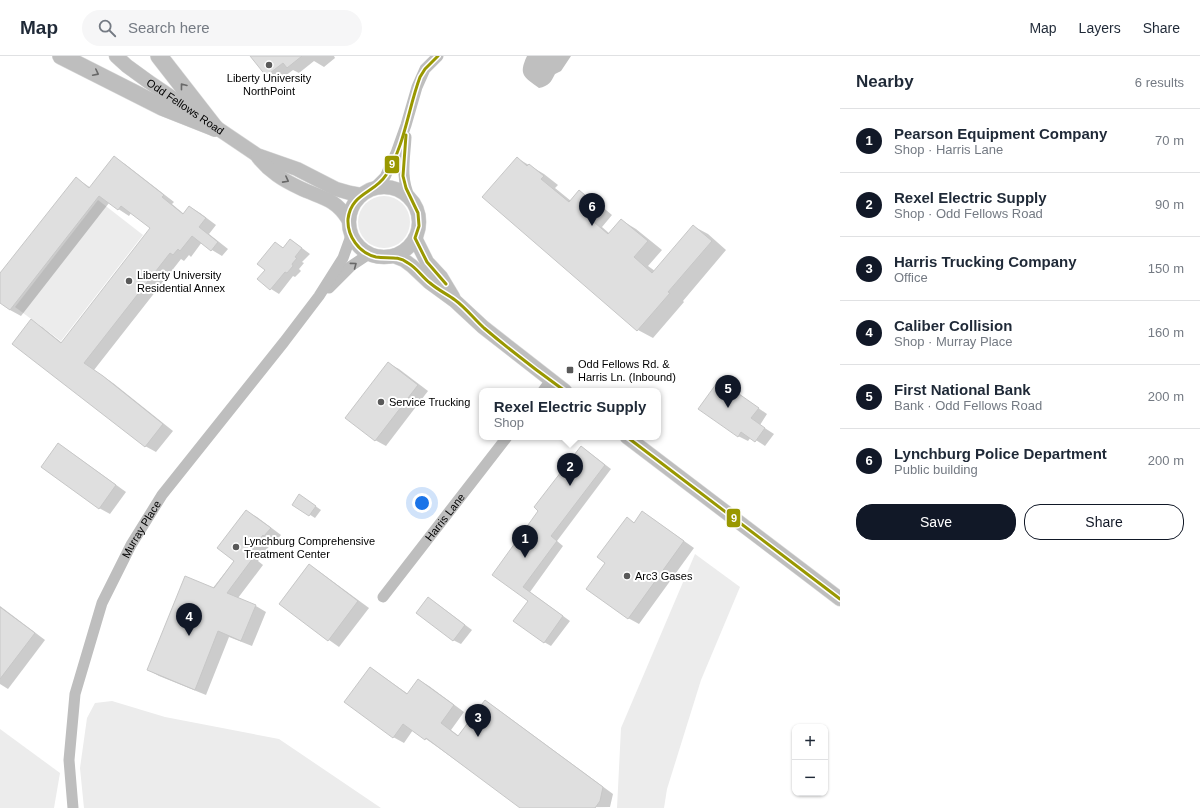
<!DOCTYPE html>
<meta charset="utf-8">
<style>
body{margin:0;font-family:Helvetica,sans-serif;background:#f6f6f7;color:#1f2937}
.controls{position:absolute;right:12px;bottom:12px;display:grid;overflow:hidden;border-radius:8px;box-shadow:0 1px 3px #0004}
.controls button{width:36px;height:36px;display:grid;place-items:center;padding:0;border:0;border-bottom:1px solid #e0e1e3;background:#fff;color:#1f2937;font:20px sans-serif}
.you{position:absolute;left:422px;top:447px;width:14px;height:14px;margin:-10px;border:3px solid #fff;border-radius:50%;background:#1a73e8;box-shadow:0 0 0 6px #1a73e833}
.badge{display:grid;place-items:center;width:26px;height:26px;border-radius:50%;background:#111827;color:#fff;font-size:13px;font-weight:700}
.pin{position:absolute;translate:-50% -33px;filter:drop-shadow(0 1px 2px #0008)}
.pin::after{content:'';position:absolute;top:21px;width:14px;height:12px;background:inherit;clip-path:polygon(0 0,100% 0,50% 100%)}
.popup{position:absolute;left:479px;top:332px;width:182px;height:52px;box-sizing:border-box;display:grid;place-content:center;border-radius:8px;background:#fff;filter:drop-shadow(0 1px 3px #0005);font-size:13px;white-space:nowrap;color:#747a83}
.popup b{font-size:15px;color:#1f2937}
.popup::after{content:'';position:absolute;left:50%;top:100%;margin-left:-8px;border:8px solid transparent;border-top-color:#fff}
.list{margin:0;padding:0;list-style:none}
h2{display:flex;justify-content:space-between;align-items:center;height:52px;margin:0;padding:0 16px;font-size:17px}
h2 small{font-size:13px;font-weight:400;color:#747a83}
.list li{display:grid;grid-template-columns:26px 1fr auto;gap:12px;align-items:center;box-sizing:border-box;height:64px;padding:0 16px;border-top:1px solid #e0e1e3}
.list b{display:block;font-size:15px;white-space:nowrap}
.list p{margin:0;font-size:13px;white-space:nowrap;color:#747a83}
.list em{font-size:13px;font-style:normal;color:#747a83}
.actions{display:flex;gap:8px;padding:12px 16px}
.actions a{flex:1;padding:9px 0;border:1px solid #111827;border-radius:16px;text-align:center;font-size:14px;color:#111827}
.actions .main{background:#111827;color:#fff}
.icon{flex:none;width:22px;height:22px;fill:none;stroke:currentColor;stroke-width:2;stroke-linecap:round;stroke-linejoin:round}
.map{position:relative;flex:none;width:840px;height:752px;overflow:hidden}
header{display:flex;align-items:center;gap:24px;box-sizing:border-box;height:56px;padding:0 20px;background:#fff;border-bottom:1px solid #e0e1e3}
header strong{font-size:19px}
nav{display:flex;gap:22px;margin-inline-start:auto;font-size:14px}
.search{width:280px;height:36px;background:#f6f6f7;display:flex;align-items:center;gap:10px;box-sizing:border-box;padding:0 14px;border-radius:22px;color:#747a83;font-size:15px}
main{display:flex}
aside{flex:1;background:#fff}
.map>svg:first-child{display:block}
.green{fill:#ececec}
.water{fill:#bfbfbf}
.shadow{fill:#0003}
.building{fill:#dfdfdf;stroke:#c7c7c7}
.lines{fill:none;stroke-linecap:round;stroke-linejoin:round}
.major-casing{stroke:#dbdbdb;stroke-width:15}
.highway-casing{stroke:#dbdbdb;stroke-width:18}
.minor{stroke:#bebebe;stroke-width:11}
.major{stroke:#bebebe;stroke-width:14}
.highway{stroke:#bebebe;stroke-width:17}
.bus-1-casing{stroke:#fff;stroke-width:6}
.bus-1{stroke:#999800;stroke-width:3}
.oneway{stroke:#686868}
.poi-dot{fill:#595959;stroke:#fff;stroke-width:1.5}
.labels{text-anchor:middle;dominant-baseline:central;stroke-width:4;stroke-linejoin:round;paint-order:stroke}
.poi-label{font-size:11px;fill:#000;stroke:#fff;text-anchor:start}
.street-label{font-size:11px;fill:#000;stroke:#fff}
.line-badge{stroke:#fff;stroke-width:1.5}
.badge-label{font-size:11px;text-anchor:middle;font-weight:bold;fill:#fff}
</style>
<header>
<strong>Map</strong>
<div class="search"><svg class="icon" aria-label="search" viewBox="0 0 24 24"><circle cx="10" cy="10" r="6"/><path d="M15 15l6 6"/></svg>Search here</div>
<nav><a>Map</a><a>Layers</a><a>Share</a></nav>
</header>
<main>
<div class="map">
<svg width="840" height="752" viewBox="0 0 840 752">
<rect width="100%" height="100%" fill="#fff"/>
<!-- green -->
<g class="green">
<circle cx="384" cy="166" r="26"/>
<path d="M98,144L143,179L61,285L15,251Z"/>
<path d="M695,498L740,531L701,624L667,733L664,752H617L621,672Z"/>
<path d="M112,645L165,661L279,683L381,752H84L80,712L87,662L95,647Z"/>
<path d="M0,673L60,717L54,752H0Z"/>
</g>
<!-- water -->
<path class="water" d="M527,0H571L561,15L555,18C551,26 549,30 539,32C524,21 518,19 527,0Z"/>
<!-- shadow -->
<g class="shadow">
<path d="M251,0H334L335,2L324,11L314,5L299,17L293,14L277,26L267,19Z"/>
<path d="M114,102L125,108L174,146L172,148L184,158L190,151L200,157L216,169L209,178L228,193L222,200L212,194L202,186L191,201L189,199L184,205L181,203L94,314L113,327L173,375L156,396L145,390L31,265L42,271L62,287L152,172L131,157L129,160L109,147L21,260L10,254L0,245V219L76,122L91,132Z"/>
<path d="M517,102L544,118L558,129L555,132L571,145L579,135L594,144L612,159L602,171L610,178L621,164L636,173L662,194L648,210L655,215L693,170L708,178L726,194L683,245L684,246L653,282L638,274L483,141Z"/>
<path d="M291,184L298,189L310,198L302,206L304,207L299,213L301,215L295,221L293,220L279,238L271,233L259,223L266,214L275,187L284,192Z"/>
<path d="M388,307L399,313L428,335L386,390L375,384Z"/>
<path d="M719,325L767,358L760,369L774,378L765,390L751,381L748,385L738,380Z"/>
<path d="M58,389L69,395L126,436L110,458L99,452Z"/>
<path d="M582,391L611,413L557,485L563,490L530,536L570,565L551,590L544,586L529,544L493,519L540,455Z"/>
<path d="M304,442L321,454L315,462L293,448Z"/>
<path d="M246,455L257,461L281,479L276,485L274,484L258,505L263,509L238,542L256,550L266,556L252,590L229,581L206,639L159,620L148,614L235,504Z"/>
<path d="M643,457L653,463L694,492L639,568L628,562L607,506L627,462L635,467Z"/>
<path d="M309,509L320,516L369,552L339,591L329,584L280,548Z"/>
<path d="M428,542L436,547L472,574L461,588L453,584Z"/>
<path d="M0,550L45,584L8,633L0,628Z"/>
<path d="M371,612L381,619L408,638L419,624L429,630L464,656L451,674L459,680L486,645L496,652L613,738L610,751L522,752L436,690L413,674L404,687L393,681Z"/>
</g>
<!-- building -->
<g class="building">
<path d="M250,0H302L287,12L283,7L266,20Z"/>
<path d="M114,100L164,139L162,141L183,158L189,150L206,162L199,171L218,186L211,195L192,180L180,195L178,193L173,199L170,197L84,307L103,320L163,368L145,391L12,288L31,263L61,287L150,172L121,150L118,154L99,140L10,254L0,247V217L76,121L89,132Z"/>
<path d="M517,101L527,110L529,108L544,120L541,123L569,146L579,134L598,150L588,161L608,178L621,163L648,185L634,201L652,217L693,169L712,185L668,236L670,237L637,275L482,141Z"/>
<path d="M290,183L302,192L295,201L297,202L292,208L293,210L287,217L285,216L270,234L257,223L265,214L257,208L275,186L283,192Z"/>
<path d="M388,306L418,329L375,385L345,362Z"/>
<path d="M719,324L759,352L751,362L765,372L755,386L741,376L738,381L698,353Z"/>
<path d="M58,387L116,429L99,453L41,411Z"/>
<path d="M581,390L605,409L551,480L557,485L523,531L563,560L544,587L513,565L528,545L492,519L538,455L534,451Z"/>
<path d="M299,438L316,450L309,460L292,449Z"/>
<path d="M246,454L271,472L264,480L263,479L248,498L253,502L227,537L256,549L241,585L218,575L195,634L147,614L185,520L214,532L234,505L217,492Z"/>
<path d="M642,455L684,485L628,563L586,533L605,507L597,501L627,461L634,467Z"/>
<path d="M309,508L358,545L328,585L279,548Z"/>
<path d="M428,541L465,569L453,585L416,557Z"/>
<path d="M0,551L35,577L0,623Z"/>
<path d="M370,611L407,638L418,623L454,649L441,667L458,680L485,644L603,731L600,745L595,752H520L426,682L425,684L403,668L393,682L344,646Z"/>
</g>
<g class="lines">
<!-- major casing -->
<g class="major-casing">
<g id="major">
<path id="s3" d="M116,0L127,10L149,26L257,99L297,113L336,133L350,137L361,139"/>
<path d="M258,101C270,116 283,124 300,132C321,142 335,142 348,163"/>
<circle cx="384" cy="166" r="35"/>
<path d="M415,182L427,206L441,221L453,241"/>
<path d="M394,200L404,204L412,210L429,226L455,245L483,271L565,335"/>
<path d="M627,381L840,543"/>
</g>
</g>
<!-- highway casing -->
<g class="highway-casing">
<g id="highway">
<path d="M61,0L162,51L215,72"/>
<path d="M159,0L215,72"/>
</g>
</g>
<!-- minor -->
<g class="minor">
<path d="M406,81C405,102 400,122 410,142"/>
<path d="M374,132L385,121L396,97L406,69L417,31L425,13L438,0"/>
<path d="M329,232L351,210L369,198"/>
<path d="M543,335L551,324"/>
<path id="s1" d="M383,541L507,381"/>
<path id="s2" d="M73,752L69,704L75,638L102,547L131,489L162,439L284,286L319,240L343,202L351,180"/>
</g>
<!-- major -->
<use href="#major" class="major"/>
<!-- highway -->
<use href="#highway" class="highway"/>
<!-- bus-1 casing -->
<g class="bus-1-casing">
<g id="bus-1">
<path d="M438,0L425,13L420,21C408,53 405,89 386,119C375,137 351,137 348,163C347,180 359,197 376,201C388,203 397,199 408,207C417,212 422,221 430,227C438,234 447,238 455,244C466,252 474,263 484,272C510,294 537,315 565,335"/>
<path d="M406,79L403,120L406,132L418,157L419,170L415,182L427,206L446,228"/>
<path d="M627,381L840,543"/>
</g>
</g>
<!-- bus-1 -->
<use href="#bus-1" class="bus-1"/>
</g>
<!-- one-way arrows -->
<defs><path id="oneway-chevron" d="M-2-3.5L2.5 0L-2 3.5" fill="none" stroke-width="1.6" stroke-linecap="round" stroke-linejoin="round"/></defs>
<g class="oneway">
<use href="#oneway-chevron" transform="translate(96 17) rotate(27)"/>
<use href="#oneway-chevron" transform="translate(183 30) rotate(-128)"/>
<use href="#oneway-chevron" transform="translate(286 124) rotate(28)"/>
<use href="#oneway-chevron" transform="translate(354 209) rotate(-37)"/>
</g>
<!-- markers -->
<g class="poi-dot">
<circle cx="269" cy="9" r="4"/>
<circle cx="129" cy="225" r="4"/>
<rect x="566" y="310" width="8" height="8" rx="2"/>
<circle cx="381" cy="346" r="4"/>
<circle cx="236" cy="491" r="4"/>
<circle cx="627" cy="520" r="4"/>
</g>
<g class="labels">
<!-- poi labels -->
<g class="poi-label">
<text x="269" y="22" text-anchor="middle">Liberty University<tspan x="269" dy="13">NorthPoint</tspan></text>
<text x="137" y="219">Liberty University<tspan x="137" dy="13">Residential Annex</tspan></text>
<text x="578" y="308">Odd Fellows Rd. &amp;<tspan x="578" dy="13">Harris Ln. (Inbound)</tspan></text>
<text x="389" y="346">Service Trucking</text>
<text x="244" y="485">Lynchburg Comprehensive<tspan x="244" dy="13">Treatment Center</tspan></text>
<text x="635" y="520">Arc3 Gases</text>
</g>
<!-- street labels -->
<g class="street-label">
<text stroke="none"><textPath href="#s3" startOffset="86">Odd Fellows Road</textPath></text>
<text stroke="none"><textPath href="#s1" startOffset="101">Harris Lane</textPath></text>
<text stroke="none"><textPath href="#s2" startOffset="293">Murray Place</textPath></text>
</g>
</g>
<g class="line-badge">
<rect x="384" y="99" width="16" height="19" rx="4" fill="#999800"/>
<rect x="726" y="452" width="15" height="20" rx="4" fill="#999800"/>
</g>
<g class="badge-label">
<text x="392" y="112">9</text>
<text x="734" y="466">9</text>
</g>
</svg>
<div class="controls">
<button>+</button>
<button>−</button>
</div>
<div class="you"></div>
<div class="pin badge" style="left:525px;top:502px">1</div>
<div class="pin badge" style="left:570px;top:430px">2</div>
<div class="popup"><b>Rexel Electric Supply</b>Shop</div>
<div class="pin badge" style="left:478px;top:681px">3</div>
<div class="pin badge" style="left:189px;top:580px">4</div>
<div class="pin badge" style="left:728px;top:352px">5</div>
<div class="pin badge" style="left:592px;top:170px">6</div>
</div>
<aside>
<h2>Nearby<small>6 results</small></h2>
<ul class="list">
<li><span class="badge">1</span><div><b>Pearson Equipment Company</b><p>Shop · Harris Lane</p></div><em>70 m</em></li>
<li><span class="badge">2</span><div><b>Rexel Electric Supply</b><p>Shop · Odd Fellows Road</p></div><em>90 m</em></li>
<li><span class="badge">3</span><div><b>Harris Trucking Company</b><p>Office</p></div><em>150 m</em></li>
<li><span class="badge">4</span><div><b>Caliber Collision</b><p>Shop · Murray Place</p></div><em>160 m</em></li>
<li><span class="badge">5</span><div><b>First National Bank</b><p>Bank · Odd Fellows Road</p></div><em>200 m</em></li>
<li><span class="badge">6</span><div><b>Lynchburg Police Department</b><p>Public building</p></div><em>200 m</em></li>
</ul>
<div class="actions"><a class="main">Save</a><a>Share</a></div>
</aside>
</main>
